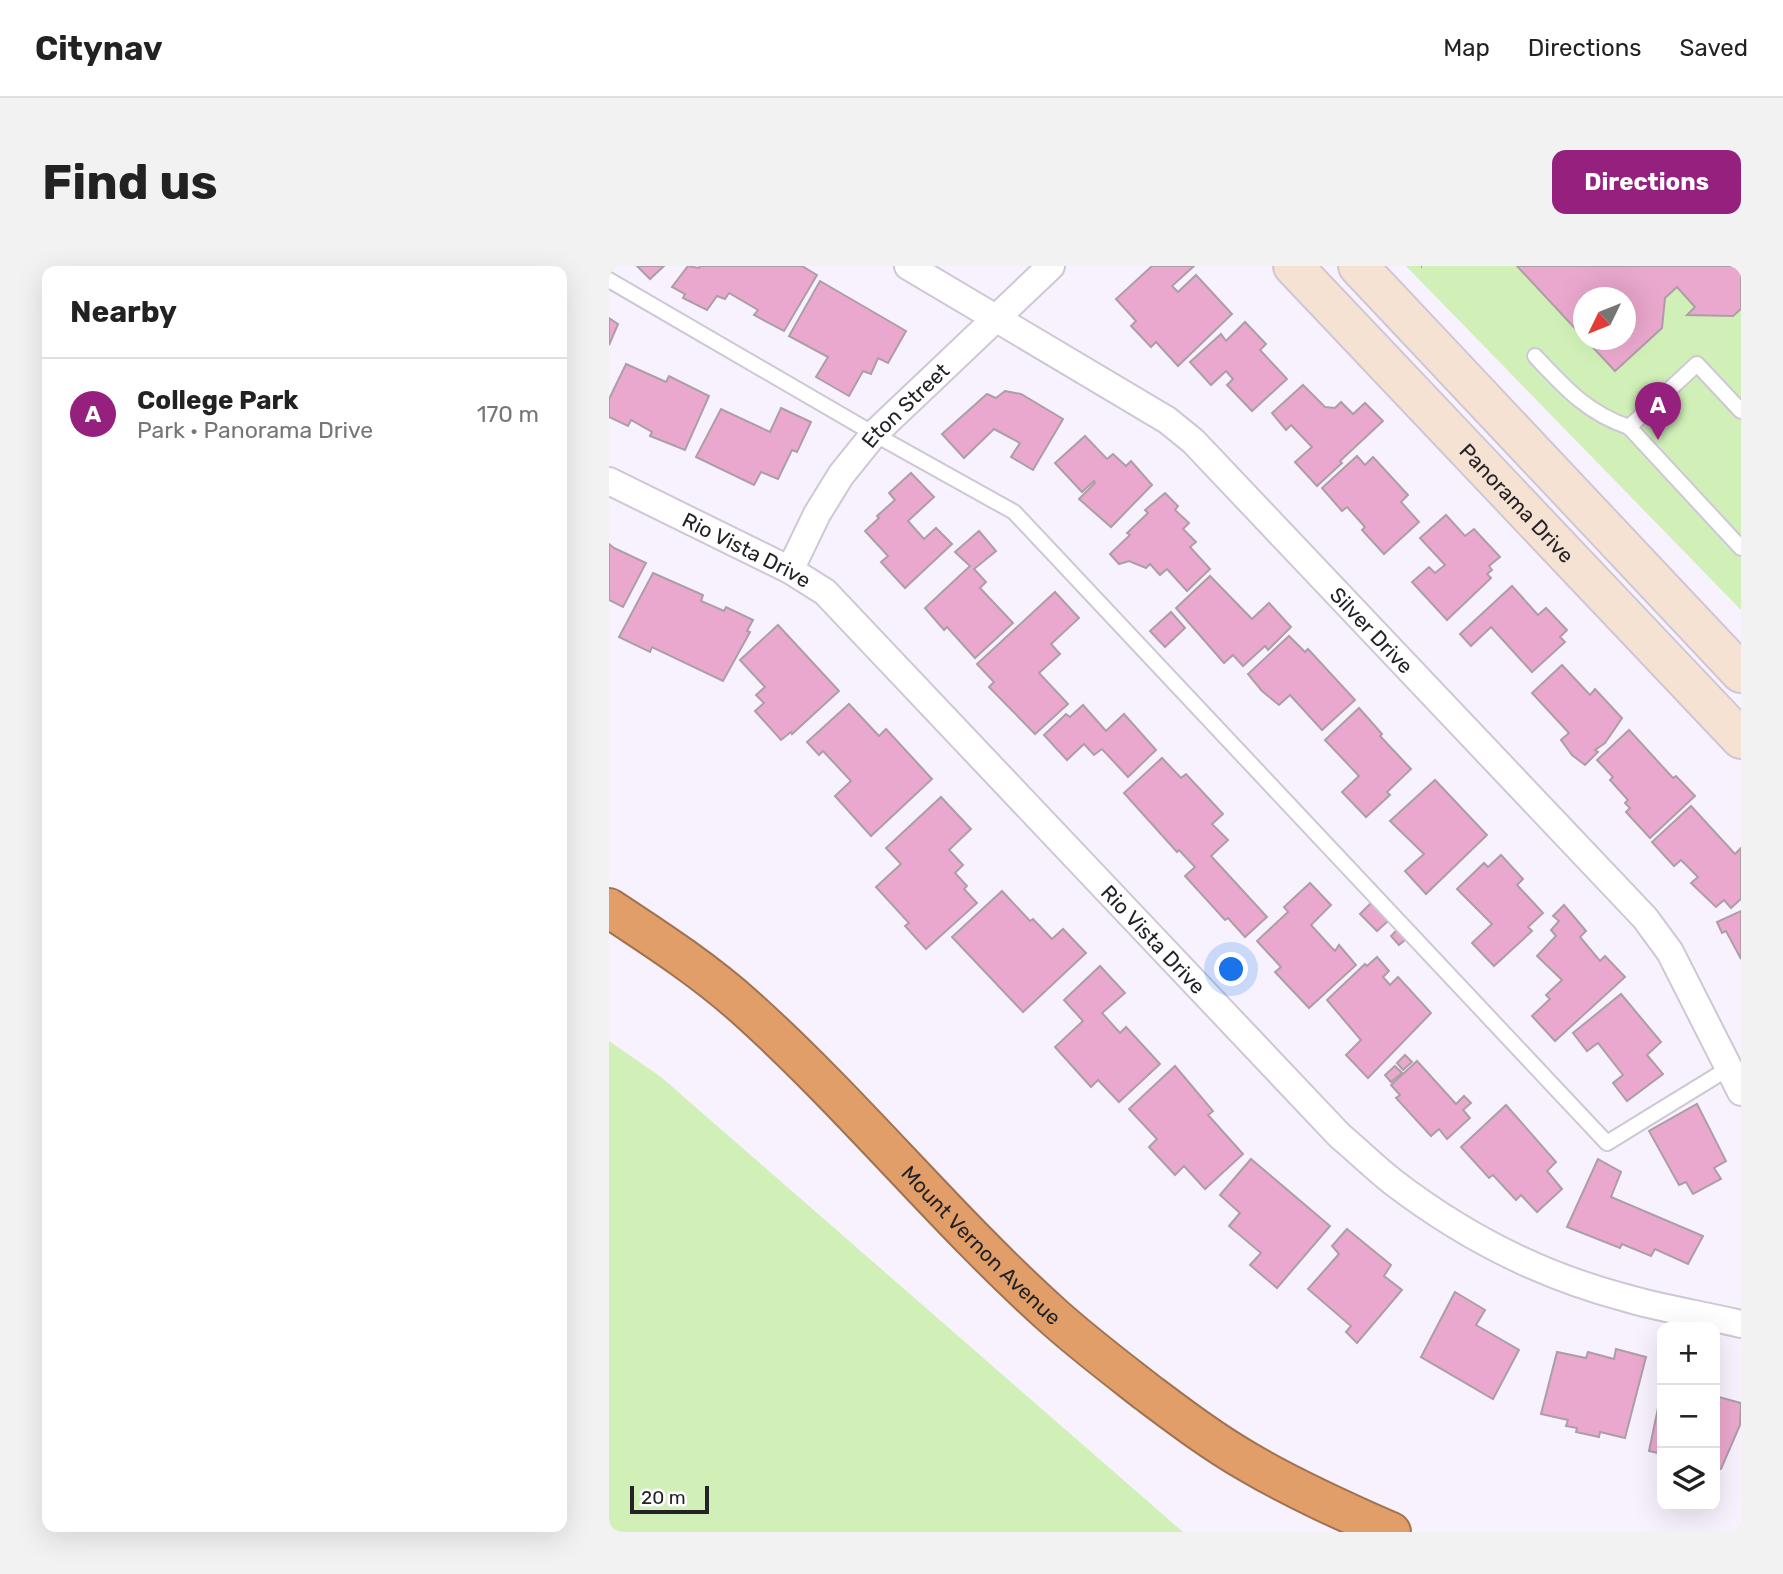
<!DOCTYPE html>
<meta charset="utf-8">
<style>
body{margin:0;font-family:Rubik,sans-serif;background:#f2f2f2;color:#222}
.controls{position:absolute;right:21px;bottom:21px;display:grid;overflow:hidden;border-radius:14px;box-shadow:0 7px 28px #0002}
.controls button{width:63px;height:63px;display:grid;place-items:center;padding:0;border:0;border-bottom:2px solid #e0e0e0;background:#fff;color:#222;font:35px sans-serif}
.compass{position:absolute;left:964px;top:21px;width:63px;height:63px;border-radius:50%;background:#fff;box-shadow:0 7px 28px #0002;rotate:227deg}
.scale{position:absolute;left:21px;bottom:18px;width:79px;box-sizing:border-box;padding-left:7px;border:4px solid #242227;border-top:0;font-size:19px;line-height:24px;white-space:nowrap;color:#242227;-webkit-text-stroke:5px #fff;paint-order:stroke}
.you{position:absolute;left:623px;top:704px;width:24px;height:24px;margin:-18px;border:5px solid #fff;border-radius:50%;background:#1a73e8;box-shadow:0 0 0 10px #1a73e833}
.badge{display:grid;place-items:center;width:46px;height:46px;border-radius:50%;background:#95207e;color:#fff;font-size:23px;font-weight:700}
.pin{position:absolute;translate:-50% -58px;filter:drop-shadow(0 2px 4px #0008)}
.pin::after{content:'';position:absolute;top:37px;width:24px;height:21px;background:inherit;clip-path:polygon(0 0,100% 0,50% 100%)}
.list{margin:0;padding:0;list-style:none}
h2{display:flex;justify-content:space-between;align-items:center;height:91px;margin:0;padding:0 28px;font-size:30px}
h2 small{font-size:23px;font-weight:400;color:#767676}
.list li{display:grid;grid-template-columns:46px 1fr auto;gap:21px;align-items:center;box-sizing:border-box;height:112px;padding:0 28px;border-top:2px solid #e0e0e0}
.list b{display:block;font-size:26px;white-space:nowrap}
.list p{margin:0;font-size:23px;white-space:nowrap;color:#767676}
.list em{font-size:23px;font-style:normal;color:#767676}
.icon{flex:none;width:38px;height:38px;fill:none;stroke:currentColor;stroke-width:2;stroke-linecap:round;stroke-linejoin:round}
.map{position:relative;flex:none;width:1132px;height:1266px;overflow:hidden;border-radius:14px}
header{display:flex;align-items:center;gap:42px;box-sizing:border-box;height:98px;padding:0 35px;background:#fff;border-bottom:2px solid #e0e0e0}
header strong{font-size:33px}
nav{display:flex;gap:38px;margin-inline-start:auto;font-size:24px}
.intro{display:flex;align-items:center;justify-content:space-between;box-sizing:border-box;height:168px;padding:0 42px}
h1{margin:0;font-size:49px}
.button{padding:18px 32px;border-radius:14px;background:#95207e;color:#fff;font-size:24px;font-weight:700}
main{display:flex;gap:42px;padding:0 42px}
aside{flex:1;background:#fff;border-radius:14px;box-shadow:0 7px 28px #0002}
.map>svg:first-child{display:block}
.green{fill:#d0f0b8;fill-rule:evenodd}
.building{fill:#eba8ce;stroke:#ad9ea6;stroke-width:2}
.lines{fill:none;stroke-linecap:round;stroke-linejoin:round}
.service-casing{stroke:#cec7d5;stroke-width:18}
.minor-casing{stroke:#cec7d5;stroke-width:30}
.secondary-casing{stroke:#cec7d5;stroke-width:42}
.motorway-casing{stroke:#9f7351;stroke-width:42}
.path{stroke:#a09ca5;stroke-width:4.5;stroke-dasharray:5 5;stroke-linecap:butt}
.service{stroke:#fff;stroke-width:14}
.minor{stroke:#fff;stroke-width:26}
.secondary{stroke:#f6e2d2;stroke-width:38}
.motorway{stroke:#e19e68;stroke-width:38}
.labels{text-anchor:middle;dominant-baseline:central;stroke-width:5;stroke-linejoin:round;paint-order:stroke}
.street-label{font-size:21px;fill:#242227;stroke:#fff}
</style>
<header>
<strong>Citynav</strong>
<nav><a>Map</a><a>Directions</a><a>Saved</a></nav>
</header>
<div class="intro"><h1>Find us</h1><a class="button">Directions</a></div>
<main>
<aside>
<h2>Nearby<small></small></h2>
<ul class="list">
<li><span class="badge">A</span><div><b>College Park</b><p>Park · Panorama Drive</p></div><em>170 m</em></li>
</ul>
</aside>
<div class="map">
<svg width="1132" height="1266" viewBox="0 0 1132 1266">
<rect width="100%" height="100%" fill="#f7f2fe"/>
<!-- green -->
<g class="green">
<path d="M797,0H1132V344ZM974,32H1016V74H974Z"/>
<path d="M0,775L52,811L574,1266H0Z"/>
</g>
<!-- building -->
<g class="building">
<path d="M28,0H55L41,13Z"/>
<path d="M79,0L90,2L91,0H193L208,9L175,65L145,49L149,44L120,27L116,33L108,30L98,44L74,32L76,28L63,21Z"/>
<path d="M543,0H585L563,20L569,26L587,9L623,48L569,100L547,76L542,81L522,60L527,55L507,33Z"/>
<path d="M908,0H1132V43L1124,50L1078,49L1086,41L1068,21L1056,32L1053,62L1006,105L977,74H1016V32H974V71Z"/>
<path d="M211,15L297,65L279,97L269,92L262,108L254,105L240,130L207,111L219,91L180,70Z"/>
<path d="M0,52L9,58L0,79Z"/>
<path d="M636,56L657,78L651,84L678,113L643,145L618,119L624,113L617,105L602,119L581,96L612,68L617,75Z"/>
<path d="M17,98L57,116L60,110L100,130L76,184L41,170L43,166L22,154L19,160L0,151V133Z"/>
<path d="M694,119L716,141L726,142L732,136L744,148L756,137L774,155L731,195L733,197L708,220L686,196L703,181L682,159L677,164L663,147Z"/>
<path d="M396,125L412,128L454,153L424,204L402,191L411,177L385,163L355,192L333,168L378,128L387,132Z"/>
<path d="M172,142L202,156L188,186L183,184L169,213L152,206L145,219L87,191L112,143L161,166Z"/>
<path d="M476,170L498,193L504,188L517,200L522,195L543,219L502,261L470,233L486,217L485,215L473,226L446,197Z"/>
<path d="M748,190L756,199L764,191L799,229L792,236L810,256L775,288L753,264L756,261L738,241L733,245L713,222Z"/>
<path d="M302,207L325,231L299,255L315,273L327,262L343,278L296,322L272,296L279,290L256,265L270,252L268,250L286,234L280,227Z"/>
<path d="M556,227L569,240L566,244L580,257L574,263L587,276L581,281L601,303L578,325L558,303L551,309L541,298L537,302L520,295L510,298L501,288L521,269L518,267L539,247L536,244Z"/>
<path d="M837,249L856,270L865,263L891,291L880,300L883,304L878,308L882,312L838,354L803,316L820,301L826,307L836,299L811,272Z"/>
<path d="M370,265L387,285L365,303L377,316L371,322L404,357L366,392L338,361L335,364L316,342L361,300L346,286Z"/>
<path d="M0,278L5,282L37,297L14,341L0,334Z"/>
<path d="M44,307L94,329L92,335L115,345L117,341L144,354L138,365L141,366L114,415L43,381L41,386L10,371Z"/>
<path d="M601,310L643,353L660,337L682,361L659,384L656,380L634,400L624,389L615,397L567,342Z"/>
<path d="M903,320L929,349L937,342L958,364L951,371L956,376L923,406L882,361L862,380L851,368Z"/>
<path d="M446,326L470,352L442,378L451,388L430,407L459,438L426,468L380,421L385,416L368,398Z"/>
<path d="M562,346L576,362L556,381L541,365Z"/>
<path d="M169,359L230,425L183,468L182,466L172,474L146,445L155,437L147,429L156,421L131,394Z"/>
<path d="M680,370L696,386L699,383L746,434L713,464L681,429L670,439L653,425L639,408Z"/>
<path d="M953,399L981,429L986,423L1013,452L996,477L986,484L989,486L976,499L963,489L952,474L960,467L923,427Z"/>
<path d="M240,438L270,470L277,463L323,513L262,570L226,530L242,515L214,485L210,489L198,476Z"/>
<path d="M474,439L497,465L515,448L547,484L519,511L493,483L485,489L475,478L458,494L435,469L457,448L461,451Z"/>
<path d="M750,442L773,468L771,470L802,503L778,526L781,529L757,551L733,526L750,510L716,474Z"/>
<path d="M1020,464L1064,512L1067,510L1086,530L1041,572L1017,546L1021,542L1016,537L1019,534L1001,514L1004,511L988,494Z"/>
<path d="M553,492L572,512L577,508L614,548L603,558L619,574L602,590L658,651L636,671L619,652L616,654L576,610L586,601L570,584L568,586L515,527Z"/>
<path d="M826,514L878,569L817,628L796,605L815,588L781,555Z"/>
<path d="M332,531L362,563L340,584L354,599L346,607L358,620L355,623L368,637L317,683L296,660L300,657L267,621L292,598L277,582Z"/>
<path d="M1082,540L1126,588L1132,582V633L1122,642L1115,634L1107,641L1082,617L1089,611L1072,594L1065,600L1043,576Z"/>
<path d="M892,589L914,613L908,619L934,647L919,661L923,665L885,700L863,677L883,658L848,623L875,597L879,601Z"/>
<path d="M701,617L722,639L702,659L722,681L726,685L730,679L747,699L700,742L666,706L672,701L648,675L679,646L675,641Z"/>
<path d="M393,625L421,655L424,653L443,673L454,663L477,687L414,746L343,671Z"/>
<path d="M762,637L780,654L768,665L751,648Z"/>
<path d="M955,639L977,665L971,671L991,695L996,690L1016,711L946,775L923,750L941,733L937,729L953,714L928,690L947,670L942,664L950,655L944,650Z"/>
<path d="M1132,645V693L1117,665L1113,667L1108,656Z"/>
<path d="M788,664L797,673L790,679L782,670Z"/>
<path d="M768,691L780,705L774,711L781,719L789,711L822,747L759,812L737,789L752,774L718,734L756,698L758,700Z"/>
<path d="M491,700L516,727L493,747L511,767L517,761L551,798L510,836L489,814L482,821L446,781L474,755L455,734Z"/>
<path d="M1012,728L1052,776L1038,789L1054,808L1018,835L1004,817L1014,809L989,777L978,785L964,767Z"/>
<path d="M796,789L803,796L794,804L788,797Z"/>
<path d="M808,795L847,838L855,830L862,837L854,844L861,852L838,873L830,863L822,870L787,832L791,829L782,819Z"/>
<path d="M566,800L604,845L599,849L634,888L596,923L575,900L566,909L540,881L548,873L520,843Z"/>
<path d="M786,800L793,807L782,816L776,809Z"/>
<path d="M1088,838L1117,895L1105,902L1112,913L1084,928L1077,916L1070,919L1040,865Z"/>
<path d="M897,839L947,896L938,905L953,923L928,946L912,929L907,934L884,909L880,912L852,881Z"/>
<path d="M642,893L721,960L668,1022L641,999L652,987L620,960L631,947L611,929Z"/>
<path d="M989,893L1012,906L1002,931L1094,970L1079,998L1046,983L1042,990L1013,978L1011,982L958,961Z"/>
<path d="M738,963L782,999L775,1010L793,1024L748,1077L737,1066L742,1060L699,1023L730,988L723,980Z"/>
<path d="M846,1026L876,1044L867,1059L910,1084L884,1133L812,1091Z"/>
<path d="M1007,1083L1037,1091L1016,1172L991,1166L990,1171L967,1166L968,1162L957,1160L959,1154L932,1148L948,1086L977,1092L979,1086L1005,1093Z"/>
<path d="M1053,1123V1188L1040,1185Z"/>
<path d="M1106,1130L1132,1137L1131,1159L1112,1203L1106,1202Z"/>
</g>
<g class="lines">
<!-- service casing -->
<g class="service-casing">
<g id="service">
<path d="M0,14L265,168L405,246L998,877L1120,802"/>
<path d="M926,90C955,121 978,147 1020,161"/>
<path d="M1132,145L1088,98L1020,161L1132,282"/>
</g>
</g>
<!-- minor casing -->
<g class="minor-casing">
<g id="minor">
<path id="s1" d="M299,0L558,154L584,175L1036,652L1061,686L1132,826"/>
<path id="s2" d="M0,215L181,304L216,326L731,870C749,885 766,902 784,916C853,969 933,1010 1017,1032C1055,1043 1094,1049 1132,1058"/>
<path id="s3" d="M181,304L208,248L232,209L265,168L442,0"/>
</g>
</g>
<!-- secondary casing -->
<g class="secondary-casing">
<g id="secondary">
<path id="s4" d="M684,0L1132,473"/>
<path d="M749,0L1132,407"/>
</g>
</g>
<!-- motorway casing -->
<g class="motorway-casing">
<g id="motorway">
<path id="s5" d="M0,642C47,673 95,704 137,742C245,839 336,953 444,1050C474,1077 507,1102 539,1127C571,1151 604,1176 639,1196C685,1223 734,1245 782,1266"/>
</g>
</g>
<!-- path -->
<path class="path" d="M812,0H813"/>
<!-- service -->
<use href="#service" class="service"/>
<!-- minor -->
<use href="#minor" class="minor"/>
<!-- secondary -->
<use href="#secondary" class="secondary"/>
<!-- motorway -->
<use href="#motorway" class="motorway"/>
</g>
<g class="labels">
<!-- street labels -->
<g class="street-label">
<text stroke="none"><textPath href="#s3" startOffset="203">Eton Street</textPath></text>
<text stroke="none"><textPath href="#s4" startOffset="326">Panorama Drive</textPath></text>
<text stroke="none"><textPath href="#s2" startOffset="154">Rio Vista Drive</textPath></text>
<text stroke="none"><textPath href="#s1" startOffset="595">Silver Drive</textPath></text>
<text stroke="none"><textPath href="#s2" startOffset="721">Rio Vista Drive</textPath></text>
<text stroke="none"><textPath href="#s5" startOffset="504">Mount Vernon Avenue</textPath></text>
</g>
</g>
</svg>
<div class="controls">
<button>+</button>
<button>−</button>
<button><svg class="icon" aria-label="layers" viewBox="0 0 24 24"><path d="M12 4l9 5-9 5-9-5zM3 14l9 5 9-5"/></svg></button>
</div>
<svg class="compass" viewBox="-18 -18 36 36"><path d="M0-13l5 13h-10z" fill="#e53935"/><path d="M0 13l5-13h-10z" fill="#767676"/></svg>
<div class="scale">20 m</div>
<div class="you"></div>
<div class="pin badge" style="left:1049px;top:174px">A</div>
</div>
</main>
